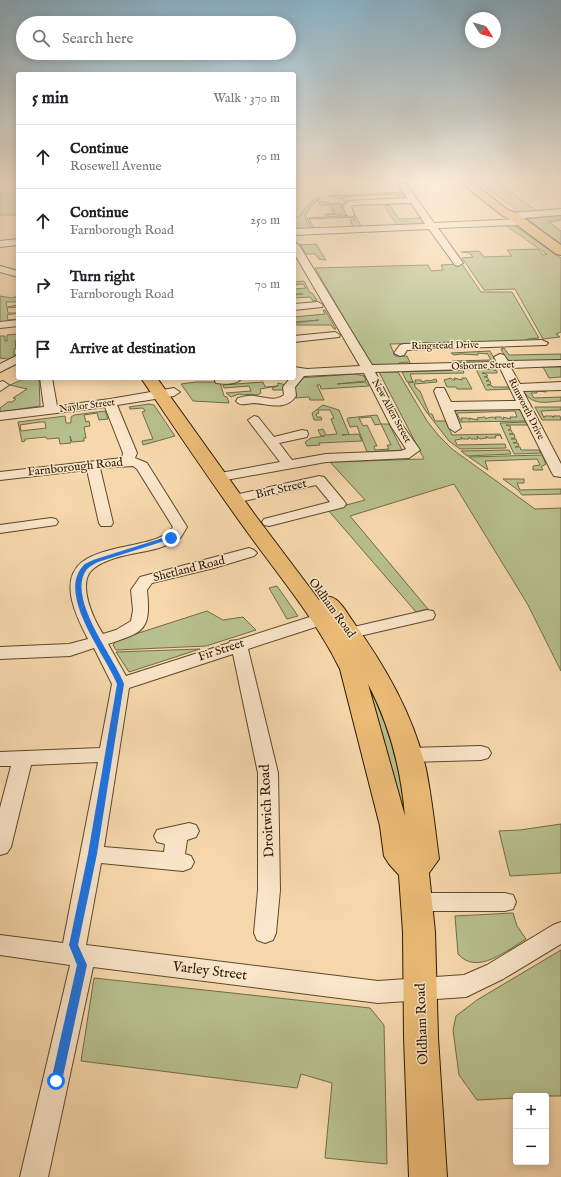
<!DOCTYPE html>
<meta charset="utf-8">
<style>
body{margin:0;font-family:"IM FELL English",serif;background:#f2f2f2;color:#202124}
.controls{position:absolute;right:12px;bottom:12px;display:grid;overflow:hidden;border-radius:4px;box-shadow:0 2px 10px #0003}
.controls button{width:36px;height:36px;display:grid;place-items:center;padding:0;border:0;border-bottom:1px solid #e0e0e0;background:#fff;color:#202124;font:20px sans-serif}
.compass{position:absolute;left:465px;top:12px;width:36px;height:36px;border-radius:50%;background:#fff;box-shadow:0 2px 10px #0003;rotate:126deg}
.stop{position:absolute;width:12px;height:12px;margin:-9px;border:3px solid #1a73e8;border-radius:50%;background:#fff}
.stop.end{background:#1a73e8;border-color:#fff;box-shadow:0 1px 4px #0008}
.list{margin:0;padding:0;list-style:none}
h2{display:flex;justify-content:space-between;align-items:center;height:52px;margin:0;padding:0 16px;font-size:17px}
h2 small{font-size:13px;font-weight:400;color:#757577}
.list li{display:grid;grid-template-columns:26px 1fr auto;gap:12px;align-items:center;box-sizing:border-box;height:64px;padding:0 16px;border-top:1px solid #e0e0e0}
.list b{display:block;font-size:15px;white-space:nowrap}
.list p{margin:0;font-size:13px;white-space:nowrap;color:#757577}
.list em{font-size:13px;font-style:normal;color:#757577}
.icon{flex:none;width:22px;height:22px;fill:none;stroke:currentColor;stroke-width:2;stroke-linecap:round;stroke-linejoin:round}
.map{position:relative;flex:none;width:561px;height:1177px;overflow:hidden}
.search{position:absolute;background:#fff;box-shadow:0 2px 10px #0003;left:16px;top:16px;width:280px;height:44px;display:flex;align-items:center;gap:10px;box-sizing:border-box;padding:0 14px;border-radius:22px;color:#757577;font-size:15px}
.panel{position:absolute;background:#fff;box-shadow:0 2px 10px #0003;left:16px;top:72px;width:280px;height:308px;border-radius:4px}
.map>svg:first-child{display:block}
.green{fill:#b7c08e;stroke:#716c47;fill-rule:evenodd}
.lines{fill:none;stroke-linecap:round;stroke-linejoin:round}
.minor-casing{stroke:#5e482b;stroke-width:2}
.highway-casing{stroke:#2b1800;stroke-width:2}
.minor{fill:#fae6ca;fill-rule:evenodd}
.highway{fill:#ecbc76;fill-rule:evenodd}
.route{fill:#1a73e8}
.labels{text-anchor:middle;dominant-baseline:central;stroke-width:3;stroke-linejoin:round;paint-order:stroke}
.far-street-label{font-size:10px;fill:#2b1800;stroke:#fae6ca}
.street-label{font-size:12px;fill:#2b1800;stroke:#fae6ca}
.near-street-label{font-size:14px;fill:#2b1800;stroke:#fae6ca}
</style>
<div class="map">
<svg width="561" height="1177" viewBox="0 0 561 1177">
<rect width="100%" height="100%" fill="#f7d8ad"/>
<filter id="stains"><feTurbulence type="fractalNoise" baseFrequency=".005" numOctaves="4"/><feColorMatrix values="0 0 0 0 .2 0 0 0 0 .09 0 0 0 0 .02 0 0 0 .5 -.17"/></filter>
<radialGradient id="worn" r=".72"><stop offset=".6" stop-color="#630" stop-opacity="0"/><stop offset="1" stop-color="#630" stop-opacity=".3"/></radialGradient>
<!-- green -->
<g class="green">
<path d="M477,181H496L538,212L524,213L518,211Z"/>
<path d="M9,192H18V215H0V193Z"/>
<path d="M402,192L407,198L399,199L398,194L342,197L346,203L342,199L328,196Z"/>
<path d="M315,198H321L311,206L305,216L309,229H294V217H299L305,208Z"/>
<path d="M320,201L333,204L341,203L343,214L325,215V214H334L330,205H320L319,203Z"/>
<path d="M382,203L389,204L386,205L390,206L399,219L420,218L423,222L420,224L397,225Z"/>
<path d="M561,214V220L549,222L561,231V245L527,219Z"/>
<path d="M355,215L361,226L353,227L350,220H355L353,217L309,219L315,229H312L307,218Z"/>
<path d="M505,225L515,226L561,258V332L556,334L560,337L543,339L515,289L484,290L462,258L473,257L470,253L461,252L479,251L484,257L512,256L507,250L538,249L543,255L547,254Z"/>
<path d="M316,244L326,260L319,259L315,254H306L300,245Z"/>
<path d="M462,264L481,292H512L539,338L528,339L525,341L390,344L395,356H407L411,365L407,362L399,363L400,365L372,366L315,268L428,265L431,271L443,270L441,265Z"/>
<path d="M304,281L310,293H312L317,300L313,301L310,297L294,298V295L303,294H296L294,289L306,288L303,284L294,285V282Z"/>
<path d="M0,296L12,298L18,296V302H6L7,307L18,305V307L7,308L8,313H18L7,315L8,320L18,319V321L0,323Z"/>
<path d="M323,310H325L336,329H334L331,325H294V323L319,320L294,322V317L325,314Z"/>
<path d="M18,334V338L15,341L16,348H18L14,349V355L18,354V356L8,359L0,358V336H5V341H7V335Z"/>
<path d="M504,348L509,355L561,354V360L515,362L506,359L501,349Z"/>
<path d="M490,351L495,360L490,363L454,364L453,361L491,360L487,353L486,354L478,353V355L461,354L454,355L451,353Z"/>
<path d="M543,367H561V377L549,378Z"/>
<path d="M476,369H491L497,371V373H482L486,374L488,376L484,377H487L489,380L486,381H490L491,384L487,385H491L493,387H508L510,389L486,390Z"/>
<path d="M463,370L464,373L410,374L413,382H416L415,380H421L422,382L428,380L429,381L436,379L437,382L414,384L416,388L420,391L429,413H427L408,383L413,382H407L402,372Z"/>
<path d="M379,372H398L427,421L439,436L452,449L535,509L561,508V671L528,605L454,484L350,516L428,609L416,612L328,510L365,500L330,462L424,459Z"/>
<path d="M355,374L364,376L366,381L337,384L366,382L369,386L321,389L320,385H317L324,400H310L309,397L296,398V393H293L299,378Z"/>
<path d="M26,378H39L40,406L0,412V408L8,402H12L16,399L13,398L27,389L10,385Z"/>
<path d="M451,378L453,380H455L454,378L462,380V378H466L472,389H457L456,387H447L444,380Z"/>
<path d="M196,382H220L224,396L227,397L229,403L193,401L181,384Z"/>
<path d="M263,382L265,387L278,386V383L286,385L284,390H273L272,388L277,386L260,389L261,393L257,395C250,393 246,396 239,394L231,397L226,393L251,391L249,386L224,388L223,385Z"/>
<path d="M546,389V392L537,391V393H531L534,398L561,397V401C546,402 533,406 524,392L527,390Z"/>
<path d="M149,404L154,405L175,436L143,445L142,441L153,439L142,412L145,411L143,408L130,409L129,407Z"/>
<path d="M323,405L339,410L349,434L342,435L359,434L362,441L319,443L320,445L307,446L305,442L311,438L325,436H321L318,430L323,429L326,435L337,434L331,419L334,418L330,410H318L319,413L316,414L317,417H321L322,420H314L312,413Z"/>
<path d="M535,407H561V410L541,411L544,418L545,416H552L554,418L553,416H560L561,420H542Z"/>
<path d="M459,409H517L521,411L525,421L459,422L455,412ZM515,411L517,417H510L511,419L503,417L504,419H502L501,417H495L496,419L493,417L487,418L486,419L485,417L477,418L478,420L469,418L470,420L467,418H461L462,420H460L457,413Z"/>
<path d="M105,411L108,419L99,420L97,413L84,415L86,422L89,421L90,426L84,427L86,438H84V441L72,442L70,436L71,443L60,444L59,438L47,439L46,437L25,439V441L22,442L18,422L65,416L66,423H71V417L74,415ZM40,422H45L46,428L21,431L20,425Z"/>
<path d="M428,414H432L435,421H446L452,435L500,434L502,439L500,435L495,436L496,438H488L486,436L487,438L480,439L477,436L478,439H471L469,437V439H463L461,437L462,439L455,440L457,445L505,444L506,448L460,449L449,441Z"/>
<path d="M377,415L381,424H389L402,450L367,452L357,426L350,427L347,419L348,418ZM371,417L375,425L381,424L391,445H387L389,449L375,450L374,446H377L367,425L363,426L359,418Z"/>
<path d="M526,422L527,425H506L510,426L511,429L508,430H511L513,434H509H514L515,438L511,439H516L517,442L513,443H518L519,446L515,447H520L521,450H539L541,453L514,454L500,423Z"/>
<path d="M509,450L511,454L467,456L461,451Z"/>
<path d="M542,455L546,464L541,467L543,470H533V466L540,465L537,459L485,461L488,470L469,457Z"/>
<path d="M503,479H524V483H517L520,490L561,489V494L522,495L518,490Z"/>
<path d="M277,586L298,616L287,619L269,588Z"/>
<path d="M207,611L223,620L243,617L256,630L206,646L116,650L113,645L117,640Z"/>
<path d="M200,649L129,672L116,652Z"/>
<path d="M368,674L400,753L416,855L367,695Z"/>
<path d="M561,824V873L510,876L499,831L520,830Z"/>
<path d="M513,913L517,926L526,939C507,950 477,976 458,954L455,916Z"/>
<path d="M561,950V1096H516V1098L477,1100L459,1075L453,1030L456,1016L477,1000Z"/>
<path d="M94,978L370,1008L384,1025L387,1164L325,1158L332,1083L301,1074L297,1088L81,1061Z"/>
</g>
<g class="lines">
<!-- minor casing -->
<g class="minor-casing">
<g id="minor">
<path d="M400,184H406L434,223L520,219L524,222L520,225L438,228L463,263L458,266L455,265L429,229L294,235V229L425,224L411,203L353,205L351,207L354,214L353,216L350,217L346,214L343,206L348,201L407,198L399,186Z"/>
<path d="M561,209V215L513,219L509,216L513,213Z"/>
<path d="M18,239V245L0,247V241Z"/>
<path d="M294,242L299,245L372,365L497,362L494,357L500,354L504,355L508,361L561,360V366L511,368L520,384L561,382V390L523,391L561,464V477L554,476L552,473L520,409L454,410L461,428L455,432L449,428L434,391L436,388H444L451,402L516,401L500,368L375,372L403,426L420,450L409,458L326,462L220,481L215,480L213,477L215,474L280,462L248,420L254,416L258,417L274,437L302,430L307,431L308,434L307,437L279,443L292,460L326,454L401,451L406,449L391,426L364,373L304,376L295,387L296,396C286,411 269,404 254,403C247,403 240,407 236,401L238,398C243,397 248,395 254,396C264,397 275,402 284,395L283,387L290,378H294V367L307,369L360,366L294,253Z"/>
<path d="M0,266L18,271V277L0,272Z"/>
<path d="M318,302L323,305L322,307L294,310V304Z"/>
<path d="M18,320V326L0,328V322Z"/>
<path d="M335,332L340,335L339,337L294,342V336Z"/>
<path d="M542,340L548,343L546,345L407,350L404,355L400,356L394,353L400,345L404,344Z"/>
<path d="M18,355V363L0,372V364Z"/>
<path d="M40,378H52L57,406L110,399L174,388L180,392L174,396L117,405L137,453L135,458L147,463L187,527C185,530 183,534 181,537C176,543 166,545 159,548C138,554 110,555 93,569C76,583 94,620 103,634L116,630L131,621L133,610L131,590L140,577L249,548L254,550L257,553L254,556L214,568L152,583L147,590C151,630 145,632 108,644L126,676L229,643L230,641L238,640L316,615L322,614L328,615L330,619L328,623L248,649L278,773L280,890L276,933L273,940L265,943L257,940L254,933L258,890V773L233,654L129,688L104,847L164,852L165,844L157,842L154,836L157,830L189,823L196,825L199,831L196,837L187,840L185,854L191,856L194,862L191,868L183,871L101,863L86,945L378,981L464,975L487,965L553,925L561,922V944L503,979L466,997L378,1003L93,967L48,1177H20L70,965L0,955V935L63,943L98,762L31,765L11,847L7,853L0,855V808L11,766H0V752L100,748L112,684L94,648L70,656L0,659V647L69,644L88,639C77,618 58,581 82,562C97,551 120,548 137,544C150,541 165,538 173,527L137,469L133,466L100,468L113,523L111,526H101L99,523L87,470L0,480V472L122,458L123,453L105,407L0,420V412L44,407Z"/>
<path d="M214,378H240L241,379C236,385 223,384 216,383Z"/>
<path d="M3,381L9,385L0,391V382Z"/>
<path d="M319,476L324,477L344,501L346,504L344,507L269,526L264,525L262,522L264,519L330,502L316,485L235,503L230,502L228,499L230,496Z"/>
<path d="M51,518L56,519L58,522L56,525L0,533V525Z"/>
<path d="M427,610L433,611L435,615L433,619L351,638L345,637L343,633L345,629Z"/>
<path d="M481,746L488,748L491,753L488,758L481,760L409,762L402,760L399,755L402,750L409,748Z"/>
<path d="M417,893H505L513,895L516,902L513,909L505,911H417L409,909L406,902L409,895Z"/>
</g>
</g>
<!-- highway casing -->
<g class="highway-casing">
<g id="highway">
<path d="M459,181H471L508,210L517,213L561,245V255L556,254L509,219L500,214Z"/>
<path d="M141,378H157L255,515L319,600C334,588 345,610 352,620C385,666 413,714 426,769C432,799 435,829 439,859L429,873L435,932L438,1037L447,1177H409L404,1037L403,932L399,875L389,864L384,856L380,826L340,669C316,620 280,577 248,533C211,482 176,430 141,378ZM368,684C390,726 401,769 405,816Z"/>
</g>
</g>
<!-- minor -->
<use href="#minor" class="minor"/>
<!-- highway -->
<use href="#highway" class="highway"/>
</g>
<!-- sky -->
<linearGradient id="sky" x2="0" y2="1"><stop stop-color="#8ab6ce"/><stop offset="0.52" stop-color="#fbedda"/><stop offset="1" stop-color="#fbedda" stop-opacity="0"/></linearGradient>
<rect width="561" height="346" fill="url(#sky)"/>
<!-- route -->
<path class="route" d="M169,536L174,538L98,562C94,564 90,566 87,569C65,597 115,658 124,684L97,854L78,945L87,965L62,1081L60,1085L56,1086L53,1085L51,1081L77,965L69,945L88,854L117,684C107,657 56,595 83,566C85,563 90,562 93,560Z"/>
<g class="labels">
<!-- far-street labels -->
<g class="far-street-label">
<text transform="translate(445 346) rotate(-1)">Ringstead Drive</text>
<text transform="translate(483 366) rotate(-2)">Osborne Street</text>
<text transform="translate(87 406) rotate(-7)">Naylor Street</text>
<text transform="translate(526 409) rotate(63)">Rimworth Drive</text>
<text transform="translate(391 411) rotate(61)">New Allen Street</text>
</g>
<!-- street labels -->
<g class="street-label">
<text transform="translate(75 467) rotate(-6)">Farnborough Road</text>
<text transform="translate(281 489) rotate(-13)">Birt Street</text>
<text transform="translate(189 569) rotate(-14)">Shetland Road</text>
<text transform="translate(332 608) rotate(54)">Oldham Road</text>
<text transform="translate(221 650) rotate(-18)">Fir Street</text>
</g>
<!-- near-street labels -->
<g class="near-street-label">
<text transform="translate(267 811) rotate(-93)">Droitwich Road</text>
<text transform="translate(210 971) rotate(7)">Varley Street</text>
<text transform="translate(422 1024) rotate(-92)">Oldham Road</text>
</g>
</g>
<rect width="100%" height="100%" filter="url(#stains)"/>
<rect width="100%" height="100%" fill="url(#worn)"/>
</svg>
<div class="controls">
<button>+</button>
<button>−</button>
</div>
<svg class="compass" viewBox="-18 -18 36 36"><path d="M0-13l5 13h-10z" fill="#e53935"/><path d="M0 13l5-13h-10z" fill="#757577"/></svg>
<div class="stop" style="left:56px;top:1081px"></div>
<div class="stop end" style="left:171px;top:538px"></div>
<div class="search"><svg class="icon" aria-label="search" viewBox="0 0 24 24"><circle cx="10" cy="10" r="6"/><path d="M15 15l6 6"/></svg>Search here</div>
<section class="panel">
<h2>5 min<small>Walk · 370 m</small></h2>
<ul class="list">
<li><svg class="icon" aria-label="ahead" viewBox="0 0 24 24"><path d="M12 20V5M6 11l6-6 6 6"/></svg><div><b>Continue</b><p>Rosewell Avenue</p></div><em>50 m</em></li>
<li><svg class="icon" aria-label="ahead" viewBox="0 0 24 24"><path d="M12 20V5M6 11l6-6 6 6"/></svg><div><b>Continue</b><p>Farnborough Road</p></div><em>250 m</em></li>
<li><svg class="icon" aria-label="right" viewBox="0 0 24 24"><path d="M7 20v-9h11M14 6l5 5-5 5"/></svg><div><b>Turn right</b><p>Farnborough Road</p></div><em>70 m</em></li>
<li><svg class="icon" aria-label="arrive" viewBox="0 0 24 24"><path d="M6 21V4h12l-3 4 3 4H6"/></svg><div><b>Arrive at destination</b></div></li>
</ul>
</section>
</div>
